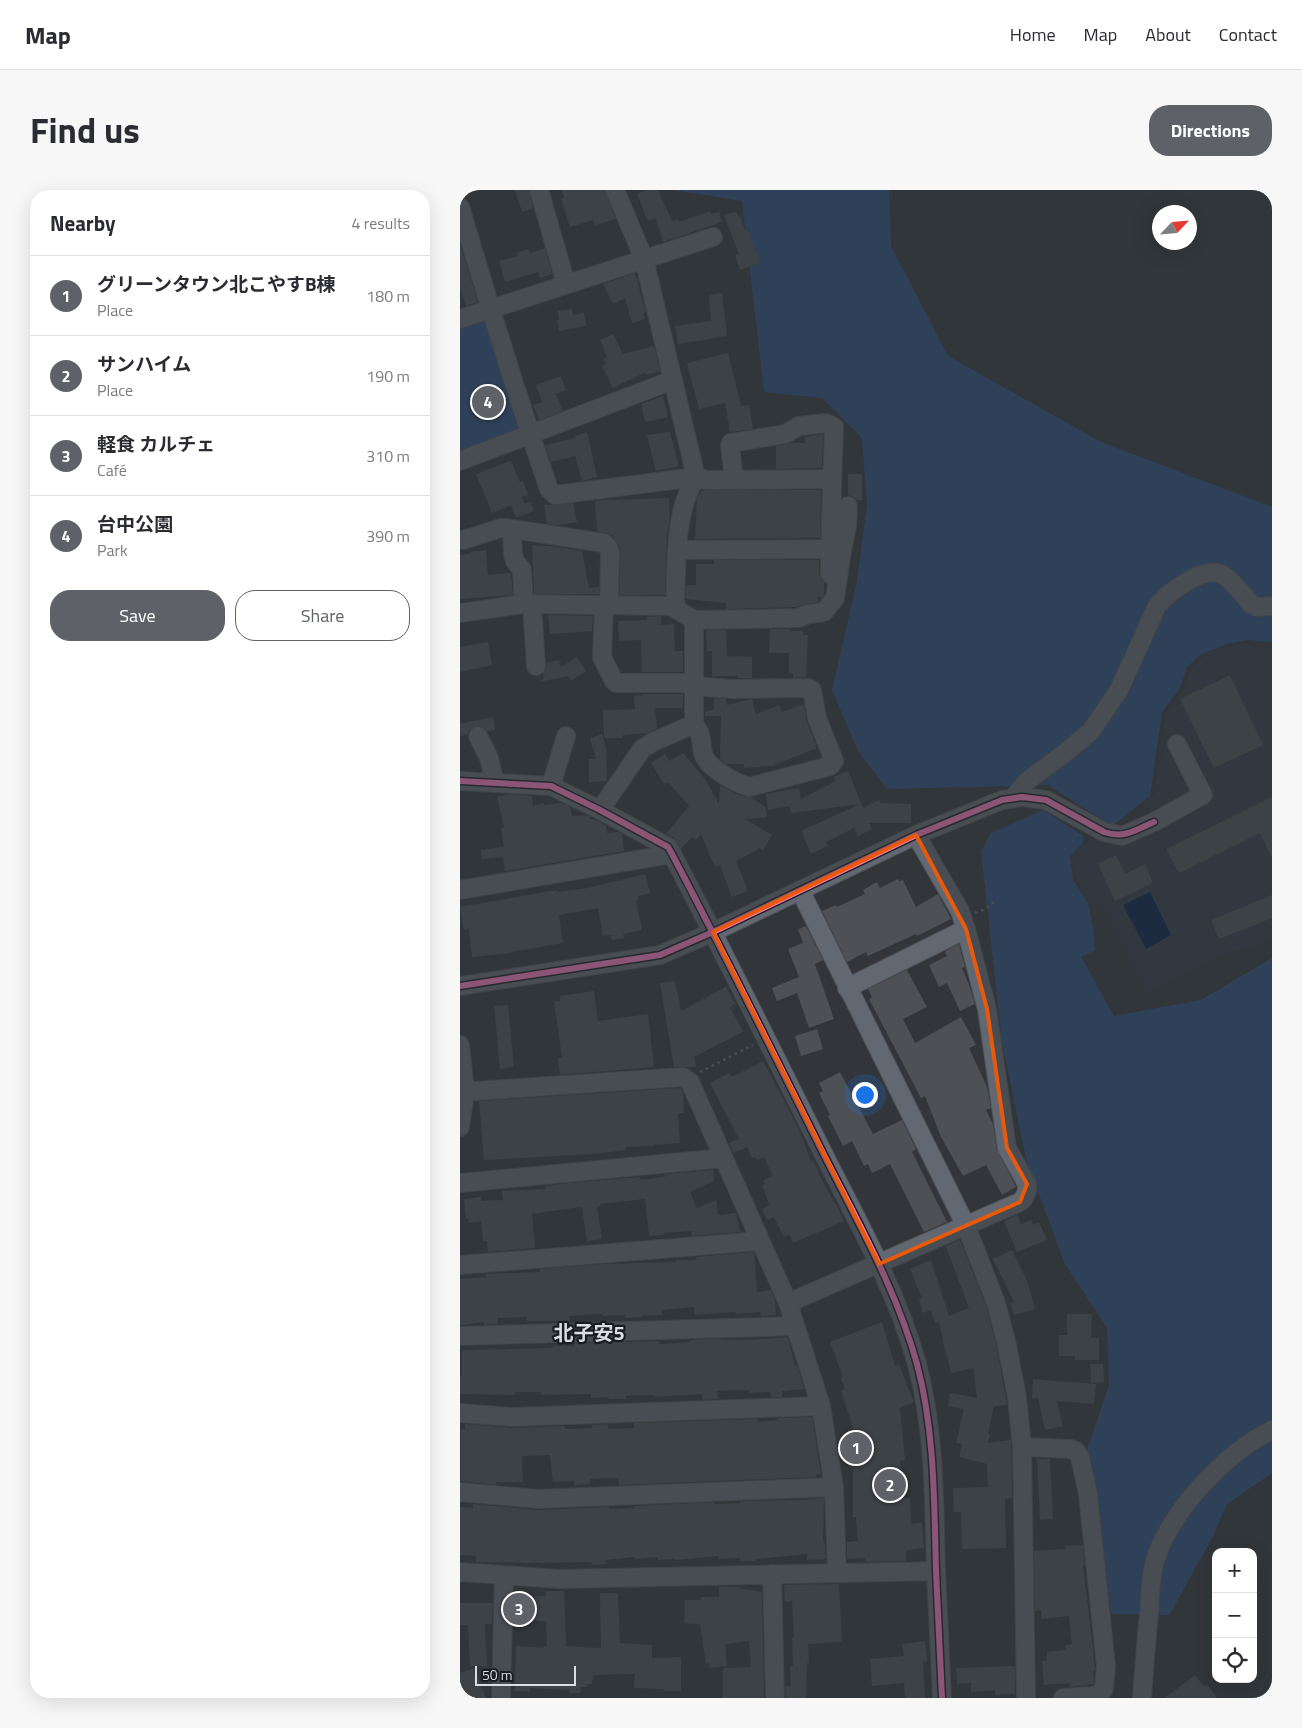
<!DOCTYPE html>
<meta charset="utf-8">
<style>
body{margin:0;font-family:"Titillium Web","Noto Sans JP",sans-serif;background:#f7f7f7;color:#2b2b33}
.controls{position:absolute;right:15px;bottom:15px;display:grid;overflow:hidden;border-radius:10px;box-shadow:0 5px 20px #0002}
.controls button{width:45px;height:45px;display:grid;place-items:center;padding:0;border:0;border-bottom:1px solid #e1e1e2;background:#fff;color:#2b2b33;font:25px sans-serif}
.compass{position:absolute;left:692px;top:15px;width:45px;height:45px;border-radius:50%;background:#fff;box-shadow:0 5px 20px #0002;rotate:64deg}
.scale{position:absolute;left:15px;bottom:12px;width:101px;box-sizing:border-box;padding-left:5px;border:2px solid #dadee4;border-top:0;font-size:14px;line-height:18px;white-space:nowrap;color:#dadee4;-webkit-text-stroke:4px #191c20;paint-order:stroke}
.you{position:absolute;left:404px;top:904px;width:18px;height:18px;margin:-12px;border:4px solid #fff;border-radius:50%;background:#1a73e8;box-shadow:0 0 0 8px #1a73e833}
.badge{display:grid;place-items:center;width:32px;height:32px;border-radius:50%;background:#5f6168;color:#fff;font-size:16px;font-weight:700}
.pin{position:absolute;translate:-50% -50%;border:2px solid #fff;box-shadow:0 1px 5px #0006}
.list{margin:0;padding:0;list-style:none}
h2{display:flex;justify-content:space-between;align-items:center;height:65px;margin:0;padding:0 20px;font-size:21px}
h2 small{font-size:16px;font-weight:400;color:#7c7c81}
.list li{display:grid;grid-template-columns:32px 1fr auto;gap:15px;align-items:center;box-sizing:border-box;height:80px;padding:0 20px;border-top:1px solid #e1e1e2}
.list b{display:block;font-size:19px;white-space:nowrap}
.list p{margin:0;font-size:16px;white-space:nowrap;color:#7c7c81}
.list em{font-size:16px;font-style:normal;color:#7c7c81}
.actions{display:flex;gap:10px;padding:15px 20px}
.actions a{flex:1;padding:11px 0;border:1px solid #5f6168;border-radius:20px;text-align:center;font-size:18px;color:#5f6168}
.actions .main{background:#5f6168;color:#fff}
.icon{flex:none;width:28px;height:28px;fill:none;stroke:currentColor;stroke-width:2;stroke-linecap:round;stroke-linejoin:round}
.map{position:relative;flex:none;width:812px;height:1508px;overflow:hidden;border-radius:20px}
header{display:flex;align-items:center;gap:30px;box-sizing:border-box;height:70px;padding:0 25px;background:#fff;border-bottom:1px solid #e1e1e2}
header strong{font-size:24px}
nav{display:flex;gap:28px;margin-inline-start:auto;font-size:18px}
.intro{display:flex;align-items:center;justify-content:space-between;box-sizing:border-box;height:120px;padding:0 30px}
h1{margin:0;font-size:35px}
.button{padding:12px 22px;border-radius:20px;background:#5f6168;color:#fff;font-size:18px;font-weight:700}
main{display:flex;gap:30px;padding:0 30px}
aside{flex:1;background:#fff;border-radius:20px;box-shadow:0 5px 20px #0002}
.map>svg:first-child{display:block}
.built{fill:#313a48}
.green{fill:#2d4e7f}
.water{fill:#041d46}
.building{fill:#4d5055}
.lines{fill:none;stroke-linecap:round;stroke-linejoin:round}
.minor-casing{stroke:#515458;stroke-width:20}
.path{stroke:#636970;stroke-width:2.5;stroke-dasharray:2.5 4;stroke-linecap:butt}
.minor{stroke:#626871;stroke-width:18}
.cycleway-casing{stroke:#191c20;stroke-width:9}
.cycleway{stroke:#fd7abc;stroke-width:6}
.marked{fill:none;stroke:#e8590c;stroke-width:4;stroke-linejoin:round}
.labels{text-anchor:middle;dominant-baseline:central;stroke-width:4.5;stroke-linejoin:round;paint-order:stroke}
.neighbourhood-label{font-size:20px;font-weight:bold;fill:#dadee4;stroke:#191c20}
</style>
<header>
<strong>Map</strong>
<nav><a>Home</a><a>Map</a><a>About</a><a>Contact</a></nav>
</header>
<div class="intro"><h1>Find us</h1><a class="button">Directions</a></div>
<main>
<aside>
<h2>Nearby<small>4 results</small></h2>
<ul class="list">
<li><span class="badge">1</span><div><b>グリーンタウン北こやすB棟</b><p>Place</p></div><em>180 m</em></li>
<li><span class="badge">2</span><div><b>サンハイム</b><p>Place</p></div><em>190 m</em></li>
<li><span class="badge">3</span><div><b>軽食 カルチェ</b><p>Café</p></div><em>310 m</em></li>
<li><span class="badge">4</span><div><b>台中公園</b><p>Park</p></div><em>390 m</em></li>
</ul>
<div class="actions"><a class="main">Save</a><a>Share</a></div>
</aside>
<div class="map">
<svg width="812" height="1508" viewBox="0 0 812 1508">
<rect width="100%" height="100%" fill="#32363a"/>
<!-- built -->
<path class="built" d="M781,455L812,459V749L752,768L686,801L642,713L633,716L621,698L613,680L612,666L622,656L634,649L659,654L671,651L697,637L686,611L693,606L696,598L697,581L703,566L705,550V525L719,507L725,495L730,479L742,468L752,462L765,457Z"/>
<!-- green -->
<g class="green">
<path d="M213,0H429L431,56L488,166L641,252L812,317V452L789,450L766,454L740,465L727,477L720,498L702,522L690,606L652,636L588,595L427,599L398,561L372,500L397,391L407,315L402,248L362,208L304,202L282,11Z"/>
<path d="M27,128L63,235L61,243L0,264V134Z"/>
<path d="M583,620L623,646V653L610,666L613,690L628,713L633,736L635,760L621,767L654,826L741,810L812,768V1283L767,1314L750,1352L709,1425L651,1424L627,1259L649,1196L647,1138L605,1074L567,973L542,852L521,661L531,643Z"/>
</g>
<!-- water -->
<path class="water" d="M690,702L711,745L686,759L663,715Z"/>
<!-- building -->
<g class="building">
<path d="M55,0H69L73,18L62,22Z"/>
<path d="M102,0H145L156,29L135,35L133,30L110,37L101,9L104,8Z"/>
<path d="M186,0H198L212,31L218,29L219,32L250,21L251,24L259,22L262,32L203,52L196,28L188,31L177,4Z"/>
<path d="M276,22L278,26H280L285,40L287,39L300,73L280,80L275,65L279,64L264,25Z"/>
<path d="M0,54L18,112L6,116L0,99Z"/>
<path d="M85,58L92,84L80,88L78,82L45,92L39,71L58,66L57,63L68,59L70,63Z"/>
<path d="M175,83L186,122L183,123L185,129L172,133L165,108L153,114L143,94Z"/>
<path d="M262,103L267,146L218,154L215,136L251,131L249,105Z"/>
<path d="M112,119L113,125L124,123L126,136L99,141L97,130H99L98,121Z"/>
<path d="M153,144L163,164L194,156L200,181L186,185V182L153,198L142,176L146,174L143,169L147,167L140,150Z"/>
<path d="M268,163L281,216L289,215L293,239L270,242L265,213L239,219L227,173Z"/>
<path d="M101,186L106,200L96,204L103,221L79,230L73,215L82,212L76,195Z"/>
<path d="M203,206L208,227L185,232L181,214Z"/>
<path d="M127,242L137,287L122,291L115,266L91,272L85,255L116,248L115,246Z"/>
<path d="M210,242L219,276L196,281L187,245Z"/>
<path d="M363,244L362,278L316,279V256L331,253H345V247Z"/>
<path d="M51,271L60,292L63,291L68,305L62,307L64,313L71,312L74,321L56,328L51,315L32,323L16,284Z"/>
<path d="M388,284H402V310H397L393,307L388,305Z"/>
<path d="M242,300H361L360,348L235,349L237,309Z"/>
<path d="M209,308L210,328L207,345L205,405H160V358L152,345L137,341L135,311L151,309V310Z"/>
<path d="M113,313L117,332L99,335L87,334L84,315Z"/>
<path d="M72,355L90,356L122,361L129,398L139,397V404H74Z"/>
<path d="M26,360L28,385L51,383L53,405L0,409V365L10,364V362Z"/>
<path d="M254,370H359V384L364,393V404L362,408L358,407V412L336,417L266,419V413L226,409V395H236V374H254Z"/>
<path d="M88,425L133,426L132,441L90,444Z"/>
<path d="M201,426V435L214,434L215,461H223V482H182L181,450L159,451L158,431L187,430V427Z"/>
<path d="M310,439H329V441H343V445H348L346,487L333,488V483H329V463H309Z"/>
<path d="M246,440H266L267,466L292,467V488H277V486H252V461H247Z"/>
<path d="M28,452L32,475L0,482V457Z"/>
<path d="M117,467L126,481L111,491L108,486L79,492L84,488L83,483L86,480V473L99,470L101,477Z"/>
<path d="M770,485L803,555L754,578L720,509Z"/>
<path d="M183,504H223V518H195L197,539L187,543L163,545V548H144L143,520L175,519L174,506L183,505Z"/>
<path d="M254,508L266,509L267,515L292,509L296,524L319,515L322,522L344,514L347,532L357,558L312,576L284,578V574H266L260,569L261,526H245V522L254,519Z"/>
<path d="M33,527L35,540L27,541L23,537L18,535L9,540L7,545L0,546V534Z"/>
<path d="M142,544L146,558L147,591L129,592V569H136L130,548Z"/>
<path d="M223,563L245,589L259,614L260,595L279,605L291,607L305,617L307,627L285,629L312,645L303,660L300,658L276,671L288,701L272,707L260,675L255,677L241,644L236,650L232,647L221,659L214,648L206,644L229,616L208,592L204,594L191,573L205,564L209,571Z"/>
<path d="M388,581L403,618L419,610L420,613L451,614V633H409L412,639L398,646L394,638L366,652L368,656L351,664L341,641L400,614L331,623L330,616L308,620L306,604L339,598L341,609L376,591L374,587Z"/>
<path d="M51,604L72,606L73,616L83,613L84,615L102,613L110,617L112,626L127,625L130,627V629H135L146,636L147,643L158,642L162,644L164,661L45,681L43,667L22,669L21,660L44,657L41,638L44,637L37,607Z"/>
<path d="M812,607V668L800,643L719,683L706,659Z"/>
<path d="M656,665L665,684L685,674L693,693L655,711L638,674Z"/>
<path d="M185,684L190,703L178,706L179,709L176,710L182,740L163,744L164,748L152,750L151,745L143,746L138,718L99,725L103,753L51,762V763L12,767L9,739L4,740L0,717L97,700V702L128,698Z"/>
<path d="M438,689L439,691L443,690L456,717L478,704L491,729L457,746L456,744L408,766L406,762L387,772L362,721L376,715L377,717L405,704L403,700L417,692L420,698Z"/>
<path d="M812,705V728L759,749L751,730Z"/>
<path d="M346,736L363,770L355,774L374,829L349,838L337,803L317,811L312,798L339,787L328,759L343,753L338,739Z"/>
<path d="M499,754L505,777L502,778L510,797L515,814L500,821L487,793L479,797L469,775L487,766L485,761Z"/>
<path d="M447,780L467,817L443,829L455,853L501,827L516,855L509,858L527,897L531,918L526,920L533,934L537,960L556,997L542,1005L526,975L503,986L481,947L465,906L461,908L409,809L412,807L408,799Z"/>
<path d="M215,791L221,821L266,797L275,814L270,817L283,842L234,867L236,877H214L200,793Z"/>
<path d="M134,801L138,831L188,824L194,877L100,885L98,868L102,867L94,812L100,811V806Z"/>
<path d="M48,815L54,877L40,879L34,816Z"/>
<path d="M357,839L363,859L341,866L335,846Z"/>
<path d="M303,871L337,935L351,971L353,970L363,992L375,1014H376L384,1031L333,1053L329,1044L324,1047L314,1027L307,1030L302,1019L310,1015L302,996L305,994L303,990L313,986L304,967L297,970L295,967L292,968L287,957L273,963L269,953L279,949L250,893L269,883L272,887Z"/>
<path d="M380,882L413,944L442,930L456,959L452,962L487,1032L464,1042L430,974L412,983L408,974L404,976L392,951L383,956L368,926L370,925L359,903L363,901L359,893Z"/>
<path d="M220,898L223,902L224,923H218L220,953L194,955V956L166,957V960L135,964L24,970L19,911Z"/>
<path d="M253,980L254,991L230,1002L237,1018L256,1010L258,1025L276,1023L280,1042L232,1046L231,1041L203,1043L204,1045L189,1046L185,1009L140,1014V1016L137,1017L142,1049L127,1051L122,1018L120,1017L72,1024L75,1058L28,1062L27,1051H23L21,1031L9,1033L8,1028L6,1029L4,1009L21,1007V1011L43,1010L42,1001L86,999V996L109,993L180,987L181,990L205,987L204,984Z"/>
<path d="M557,1025L561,1034L571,1030L573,1035L579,1032L587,1050L557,1062L544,1031Z"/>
<path d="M500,1050L526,1116L536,1153L546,1209L547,1215L534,1216L528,1244L530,1245L528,1253L551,1250L552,1308L545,1309L546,1358L502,1359L501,1322H494L493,1298L528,1297L527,1274L499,1267L502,1254L496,1253L504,1219L488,1216L490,1203L517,1208L513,1178L491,1183L487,1166H486L479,1132L475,1133L471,1120L463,1123L459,1110L462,1108L450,1079L471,1070L489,1126L509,1118L486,1056Z"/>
<path d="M552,1060L568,1093L575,1119L554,1125L550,1113L554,1112L533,1069Z"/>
<path d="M294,1062L297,1102L311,1100L315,1110L316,1125L301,1126L300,1122L276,1124L275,1122L235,1125L234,1117L202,1120V1125L181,1126L182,1127L165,1128V1125L142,1126V1124L109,1126L110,1131L97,1132V1131H67V1127L37,1128L38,1134L24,1135V1132L0,1135V1089L26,1087V1084L80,1082V1079L141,1074L216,1072V1070H237L236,1067Z"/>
<path d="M607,1124H632L631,1148H639V1170H615V1166H599V1145H607Z"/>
<path d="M422,1132L435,1176L439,1175L447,1194L445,1195H447L454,1212L440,1218L445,1270L440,1271L442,1308H450L451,1334L462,1333L464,1358L446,1360V1371L405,1372V1368L387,1369V1352L398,1351L396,1327H393V1278H389L385,1242L394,1241L381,1201L385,1199L381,1188L383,1187L370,1152Z"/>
<path d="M328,1147L335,1175H337L344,1199L322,1201V1207H311L310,1202L289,1203V1200L257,1201L258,1209L243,1210L242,1204L195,1207V1205L166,1206V1209H149L148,1207L131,1208V1204L81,1205V1202H55V1205L0,1204V1186H2V1160L92,1158V1156H115V1153L199,1151V1154L231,1152V1150L246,1149L289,1150Z"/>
<path d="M630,1174H643L644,1192L631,1193Z"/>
<path d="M573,1189L636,1194L634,1214L597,1211L603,1236L585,1240L578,1208H572Z"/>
<path d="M352,1227L361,1284H356V1287L159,1295V1289L156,1288L130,1289V1294L114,1295V1291L93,1292L90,1265L62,1266L63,1292H36V1295L1,1291V1239L5,1240V1234L52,1238L104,1236L105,1239L132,1238V1235L148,1234V1239L174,1238V1233L297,1229V1232L318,1230V1228Z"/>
<path d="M577,1269H590L593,1329L580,1330Z"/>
<path d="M364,1308L363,1351L365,1354L366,1369L347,1370V1364L296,1369V1371H280V1368L259,1369V1366L215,1370V1369L198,1370V1367L174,1369V1367L145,1370L146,1374L132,1375L131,1372L80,1373L16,1372V1366L0,1365V1317L13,1318V1314L77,1320L149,1317V1319L175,1318V1316L254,1312V1314L280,1313V1311L348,1310V1309Z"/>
<path d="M623,1355L625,1375H623L635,1476V1481H633L634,1494L610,1497L609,1493L584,1495L582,1471L587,1470V1462L606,1460L605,1455L612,1454L609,1426L581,1429V1420L575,1421L574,1361L606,1359L605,1356Z"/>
<path d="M379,1394L382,1452L348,1454L349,1473H347L346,1508H326L325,1496H331L330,1476H333L332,1447H334L332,1411L325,1412L324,1395Z"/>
<path d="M259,1397H278V1398L302,1402L304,1508H263V1478L291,1477L289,1451L265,1454L267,1476L250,1478L249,1473L246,1474L240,1434L224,1433L225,1410H241V1407H259Z"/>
<path d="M85,1401H104L106,1456L141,1458L140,1403H158L160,1453L192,1455V1468L221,1467V1501H204V1499L174,1498L175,1484L133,1485L132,1494H127V1497H121L120,1503H110V1500L70,1498V1502L55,1501L56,1456L84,1458V1456H87L86,1431H58V1434H53L54,1407L86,1406Z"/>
<path d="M0,1413H33L32,1434H25L27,1476H10L8,1435H0Z"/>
<path d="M465,1451L467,1471L463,1472L465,1508H445L444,1493L412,1496L410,1469L444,1466L442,1454Z"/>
<path d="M555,1476V1504L535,1505V1500L511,1502V1493L497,1494L496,1478Z"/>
<path d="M14,1478L26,1508H6L0,1492V1483Z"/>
<path d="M735,1485L744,1496L747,1494L757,1508H705Z"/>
</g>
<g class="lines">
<!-- minor casing -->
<g class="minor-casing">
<g id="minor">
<path d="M79,0L106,94"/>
<path d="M155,0L184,69L236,287C213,325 217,375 215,419"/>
<path d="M0,17C28,111 57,206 89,299L95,305L236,287L247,290H262L372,289"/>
<path d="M0,129L253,47"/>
<path d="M0,271L213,190"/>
<path d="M274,290L270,256L271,253L325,244L339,236L366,233L374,237L370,359V384"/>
<path d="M52,339L53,364L55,371L62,380L64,414"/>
<path d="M3,350L41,338H46L144,353L148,357L150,362L149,416"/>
<path d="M217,360L370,359"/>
<path d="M72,415L76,476"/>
<path d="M144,416L142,467L154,491L156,493H234"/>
<path d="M0,423L64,414L211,416L234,430L338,428L349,424L364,422L375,408L382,361L387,336L388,316"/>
<path d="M234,496L270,499L348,498L352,500L357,528L374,571L370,576L289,597C274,592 247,578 243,563C240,549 243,545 234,534V430"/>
<path d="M18,546L29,568L35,593"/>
<path d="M0,591L91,596L140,620L208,657L212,664C263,761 312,860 361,959C396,1029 436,1098 457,1174C475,1242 474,1311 476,1381C478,1423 480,1466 482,1508"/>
<path d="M91,596L106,546"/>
<path d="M553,608L567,591L606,562L631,541L659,500L697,416C708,403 742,376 761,384C770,387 784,406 791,414L797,417L812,416"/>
<path d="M140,620L182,559L193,552L234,534"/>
<path d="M0,700L212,664"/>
<path d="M340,700L506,1036L536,1113L546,1151L557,1207L562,1257L566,1508"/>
<path d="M0,796L200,765L253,742L456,645L542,610L562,607L586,610L644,642L662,646L694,632L743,605L717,554"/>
<path d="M387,798L506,739"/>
<path d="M0,855L5,902L0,937"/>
<path d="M0,902L223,887L230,892L328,1113L361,1216L374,1297L377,1383"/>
<path d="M0,993L263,968"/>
<path d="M0,1075L300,1051"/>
<path d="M328,1113L560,1012L564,1008L567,1001V994L547,958L527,819L506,739L500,721L456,645"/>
<path d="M0,1146L335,1136"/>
<path d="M0,1223L52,1227L361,1216"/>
<path d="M562,1257L611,1259L616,1261L620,1267L628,1304L646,1476L644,1498L641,1503L633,1506L603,1508"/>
<path d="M0,1302L78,1309L374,1297"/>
<path d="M0,1382L99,1389L476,1381"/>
<path d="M312,1384L315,1508"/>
<path d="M41,1508L44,1386"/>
<path d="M682,1508C684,1480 686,1452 689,1424C690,1407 690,1388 695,1371C710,1321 766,1262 812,1240"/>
</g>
</g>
<!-- path -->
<g class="path">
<path d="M515,723L525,719L535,711"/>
<path d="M240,882L293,855"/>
</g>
<!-- minor -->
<use href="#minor" class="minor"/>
<!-- cycleway casing -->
<g class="cycleway-casing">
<g id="cycleway">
<path d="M0,591L91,596L140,620L208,657L212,664C263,761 312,860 361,959C396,1029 436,1098 457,1174C475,1242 474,1311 476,1381C478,1423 480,1466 482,1508"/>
<path d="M0,796L200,765L253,742L456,645L542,610L562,607L586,610L644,642C665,649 675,640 694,632"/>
</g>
</g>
<!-- cycleway -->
<use href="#cycleway" class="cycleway"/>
</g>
<!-- marked area -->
<path d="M0 0H812V1508H0ZM456,645L506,739L527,819L547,958L567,994L560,1012L419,1074L253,742Z" fill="#32363a" fill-opacity=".55" fill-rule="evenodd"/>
<path class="marked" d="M456,645L506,739L527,819L547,958L567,994L560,1012L419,1074L253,742Z"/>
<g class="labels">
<!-- neighbourhood labels -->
<g class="neighbourhood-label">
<text x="129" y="1142">北子安5</text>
</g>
</g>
</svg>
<div class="controls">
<button>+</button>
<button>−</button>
<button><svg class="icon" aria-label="locate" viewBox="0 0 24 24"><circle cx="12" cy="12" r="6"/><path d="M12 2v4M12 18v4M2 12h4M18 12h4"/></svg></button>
</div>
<svg class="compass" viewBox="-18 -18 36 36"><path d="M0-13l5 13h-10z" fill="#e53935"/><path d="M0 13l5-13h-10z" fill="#7c7c81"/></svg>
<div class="scale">50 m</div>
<div class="you"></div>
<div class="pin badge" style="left:396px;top:1258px">1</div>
<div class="pin badge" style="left:430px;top:1295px">2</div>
<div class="pin badge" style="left:59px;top:1419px">3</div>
<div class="pin badge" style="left:28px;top:212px">4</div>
</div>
</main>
